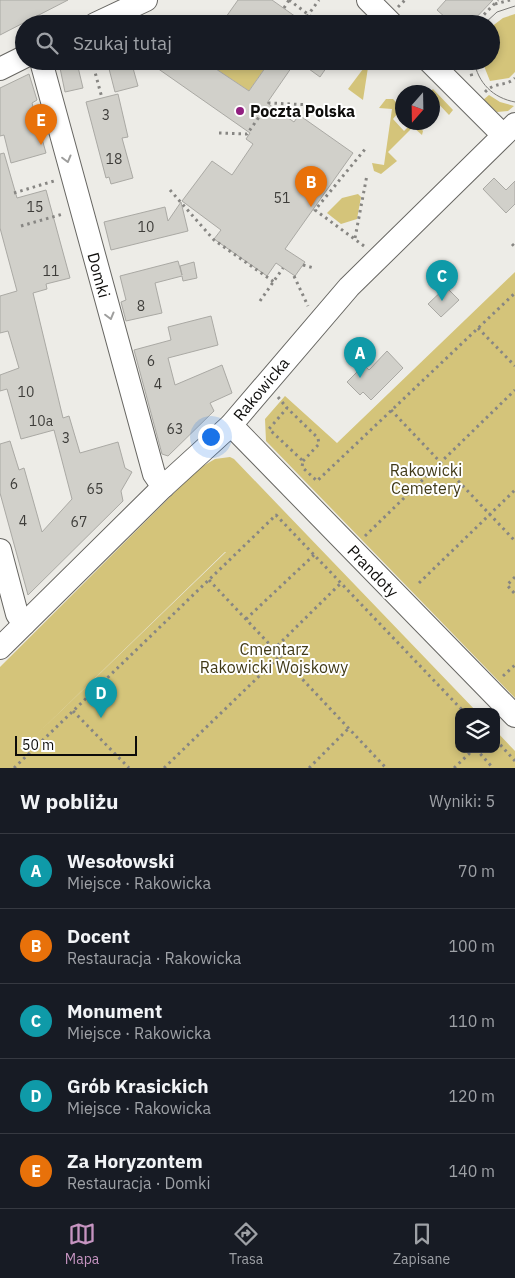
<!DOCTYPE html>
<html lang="pl">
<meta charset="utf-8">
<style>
body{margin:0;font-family:"IBM Plex Sans",sans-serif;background:#242831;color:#f1f3f6}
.controls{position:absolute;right:15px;bottom:15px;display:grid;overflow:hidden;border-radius:10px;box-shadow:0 2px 8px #0003}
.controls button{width:45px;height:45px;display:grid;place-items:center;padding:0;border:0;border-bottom:1px solid #363941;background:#171b24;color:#f1f3f6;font:25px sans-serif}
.compass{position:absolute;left:395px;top:85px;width:45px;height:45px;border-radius:50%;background:#171b24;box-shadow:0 2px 8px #0003;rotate:200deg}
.scale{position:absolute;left:15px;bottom:12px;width:122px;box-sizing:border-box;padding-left:5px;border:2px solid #0d0c0a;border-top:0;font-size:14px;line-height:18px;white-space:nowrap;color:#0d0c0a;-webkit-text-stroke:4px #fff;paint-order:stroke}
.you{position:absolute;left:210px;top:436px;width:18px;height:18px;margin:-12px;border:4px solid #fff;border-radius:50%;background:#1a73e8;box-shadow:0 0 0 8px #1a73e833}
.badge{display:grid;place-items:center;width:32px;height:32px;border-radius:50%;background:#c694c1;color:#fff;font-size:16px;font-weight:700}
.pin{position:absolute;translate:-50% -41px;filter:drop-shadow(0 1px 2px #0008)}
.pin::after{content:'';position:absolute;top:26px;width:18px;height:15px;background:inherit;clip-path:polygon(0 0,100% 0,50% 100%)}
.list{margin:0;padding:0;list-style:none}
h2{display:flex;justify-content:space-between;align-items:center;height:65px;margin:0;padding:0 20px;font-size:21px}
h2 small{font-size:16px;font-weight:400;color:#9ea1a6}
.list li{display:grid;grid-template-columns:32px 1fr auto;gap:15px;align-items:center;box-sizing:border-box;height:75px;padding:0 20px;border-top:1px solid #363941}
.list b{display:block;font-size:19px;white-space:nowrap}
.list p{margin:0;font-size:16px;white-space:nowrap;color:#9ea1a6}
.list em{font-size:16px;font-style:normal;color:#9ea1a6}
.icon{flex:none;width:28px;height:28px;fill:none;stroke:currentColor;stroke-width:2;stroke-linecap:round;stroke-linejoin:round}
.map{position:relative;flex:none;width:515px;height:768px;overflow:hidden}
.search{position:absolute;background:#171b24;box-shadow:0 2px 8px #0003;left:15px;right:15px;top:15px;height:55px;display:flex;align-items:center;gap:12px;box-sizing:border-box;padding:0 18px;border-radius:28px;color:#9ea1a6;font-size:19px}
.sheet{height:440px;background:#171b24}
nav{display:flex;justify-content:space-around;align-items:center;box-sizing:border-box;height:70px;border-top:1px solid #363941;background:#171b24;font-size:14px;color:#9ea1a6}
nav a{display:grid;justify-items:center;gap:2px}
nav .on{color:#c694c1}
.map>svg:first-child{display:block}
.green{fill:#d4c47a;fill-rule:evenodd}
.building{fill:#d1d0ca;stroke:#aaa9a4}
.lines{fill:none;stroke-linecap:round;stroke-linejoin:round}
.minor-casing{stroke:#676662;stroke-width:24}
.path{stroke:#878683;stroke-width:3;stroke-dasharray:2.5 4;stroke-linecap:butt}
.minor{stroke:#fff;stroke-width:22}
.tram{stroke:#7c7b78;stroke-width:1}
.oneway{stroke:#9e9e9d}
.poi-dot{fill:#911f80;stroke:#fff;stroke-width:2}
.labels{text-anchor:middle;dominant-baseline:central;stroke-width:4;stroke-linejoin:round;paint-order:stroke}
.number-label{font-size:14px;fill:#3e3d3a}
.poi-label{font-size:16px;font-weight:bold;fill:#0d0c0a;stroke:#fff;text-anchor:start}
.street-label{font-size:16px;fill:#0d0c0a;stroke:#fff}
.park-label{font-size:16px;fill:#413a18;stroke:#fff}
</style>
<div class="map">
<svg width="515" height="768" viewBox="0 0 515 768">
<rect width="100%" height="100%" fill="#edece7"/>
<!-- green -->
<g class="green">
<path d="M515,14V72L509,78L490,81L482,61H491V27L503,18Z"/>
<path d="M221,61H270L249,91L216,69Z"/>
<path d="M369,61L363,100L348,89Z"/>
<path d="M433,89L453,110L449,115L433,98L432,92H430Z"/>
<path d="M489,95L500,102L514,106L508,111L497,112L483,100Z"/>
<path d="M386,99H393L402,108L393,119L404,131L413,122L416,123L423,131L422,135L413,127L388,152L397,161L381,174L374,171L372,163L384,165L392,109L379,108Z"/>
<path d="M358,194L361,197L357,219L341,224L327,213L342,198Z"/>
<path d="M515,272V698L266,441L265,419L285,396L337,443Z"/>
<path d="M230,457L234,459L477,712H459V749H496V731L515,751V768H0V667L198,469L215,459ZM226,552L33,738L225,552Z"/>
</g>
<!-- building -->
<g class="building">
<path d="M0,0H68L0,35Z"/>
<path d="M238,0H272L306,24H221Z"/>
<path d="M446,0H493L470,24H441L446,18L437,10Z"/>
<path d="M107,61H131L138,86L115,92Z"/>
<path d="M147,61H221L216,69L249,91L270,61H296L267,103L294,122L299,115L353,153L285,249L305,262L295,276L276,263L267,276L214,239L221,230L182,201L212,161L232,175L253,144L246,139L250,133Z"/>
<path d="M298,61H331L320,77Z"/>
<path d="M77,63L83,88L65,92L60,68Z"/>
<path d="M29,74L37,100L32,103L46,153L11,163L4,135L0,136V88Z"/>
<path d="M118,94L128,137L122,138L133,178L111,184L109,177L106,178L86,102Z"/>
<path d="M4,153L17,198L46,190L70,278L46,284L47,289L33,293L63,418L69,416L80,453L118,442L125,468L132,472L121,491L123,501L28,595L0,493V444L10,441L19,470L24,468L42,532L72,499L54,430L21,439L7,389L0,391V375L19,368L8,331L0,333V296L17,291L0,228V154Z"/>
<path d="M494,178L506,190L515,181V204L506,213L483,189Z"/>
<path d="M181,202L188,231L111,250L104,222L165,207L168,221Z"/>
<path d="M178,261L182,275L180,266L194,262L197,278L183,281L182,276L155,283L162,313L126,321L121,302L126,300L120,276Z"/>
<path d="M446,287L459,300L441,317L428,304Z"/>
<path d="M211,316L218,345L168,358L175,385L222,365L232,393L210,403L214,411L168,456L162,454L134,350L171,340L168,327Z"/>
<path d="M387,351L403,368L371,400L363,392L360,395L347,382L364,365L369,370Z"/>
</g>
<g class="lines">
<!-- minor casing -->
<g class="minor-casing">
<g id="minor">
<path d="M368,0L392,24"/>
<path d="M95,24L146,0"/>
<path d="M41,61L154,474L163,487"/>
<path d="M429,61L503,135"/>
<path d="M0,69L24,57"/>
<path d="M231,425L515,716"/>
<path d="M0,550L17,614L24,624"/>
<path d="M0,648L163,487L231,425L349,287L515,124"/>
</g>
</g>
<!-- path -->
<g class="path">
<path d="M289,0L321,24"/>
<path d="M495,4L510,0"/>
<path d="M398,7L405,0"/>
<path d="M284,8L289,0"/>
<path d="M303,22L319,0"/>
<path d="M475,24L498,0"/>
<path d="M92,61L102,98"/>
<path d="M145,61L146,64"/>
<path d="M373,61V62"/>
<path d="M468,61L472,77"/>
<path d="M485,92C496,81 506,87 515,78"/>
<path d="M219,133L247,134L269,103L313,105"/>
<path d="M170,190L214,240L274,282"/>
<path d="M14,193L54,181"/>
<path d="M21,226L63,214"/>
<path d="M355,238L367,175"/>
<path d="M512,244L515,247"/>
<path d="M364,246L315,210L366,148"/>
<path d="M303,265L314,268"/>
<path d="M294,276L308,306"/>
<path d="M260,301L283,268"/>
<path d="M478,328L515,366"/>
<path d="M278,397L287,408"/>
<path d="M391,410L515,541"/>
<path d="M303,461L319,444L318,438L287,408L269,429L303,461L302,467L317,481L515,293"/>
<path d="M365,536L515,390"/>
<path d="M515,577L507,585L515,594"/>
<path d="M209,580L386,768"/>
<path d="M419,583L515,490"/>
<path d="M246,619L314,555"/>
<path d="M273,650L341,583"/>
<path d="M503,676L515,665"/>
<path d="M73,711L129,768"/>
<path d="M496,740L515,761"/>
<path d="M476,749L493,768"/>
<path d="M14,768L276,515L464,712"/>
<path d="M164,768L279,657"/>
<path d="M309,768L348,729"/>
<path d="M454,768L474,749"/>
</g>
<!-- minor -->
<use href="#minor" class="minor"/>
<!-- tram -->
<g class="tram">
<path d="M484,24L497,12L515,6"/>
<path d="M474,61C478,83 493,98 515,102"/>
</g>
</g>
<!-- one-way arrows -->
<defs><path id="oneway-chevron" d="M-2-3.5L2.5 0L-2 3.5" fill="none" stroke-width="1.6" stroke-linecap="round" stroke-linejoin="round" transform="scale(1.25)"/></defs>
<g class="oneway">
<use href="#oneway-chevron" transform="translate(67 159) rotate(75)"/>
<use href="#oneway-chevron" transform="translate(110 316) rotate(75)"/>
</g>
<!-- markers -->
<circle class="poi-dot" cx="240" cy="111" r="5"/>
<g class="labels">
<!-- number labels -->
<g class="number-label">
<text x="106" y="115">3</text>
<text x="114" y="159">18</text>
<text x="282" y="198">51</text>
<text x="35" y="207">15</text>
<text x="146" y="227">10</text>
<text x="51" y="271">11</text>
<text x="141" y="306">8</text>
<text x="151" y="361">6</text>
<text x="158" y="384">4</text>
<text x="26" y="392">10</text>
<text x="41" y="421">10a</text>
<text x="175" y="429">63</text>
<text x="66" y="438">3</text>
<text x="14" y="484">6</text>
<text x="95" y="489">65</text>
<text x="23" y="521">4</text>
<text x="79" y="522">67</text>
</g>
<!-- poi labels -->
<g class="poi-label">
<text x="250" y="111">Poczta Polska</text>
</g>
<!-- street labels -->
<g class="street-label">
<text transform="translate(99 275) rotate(75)">Domki</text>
<text transform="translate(261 389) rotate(-50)">Rakowicka</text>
<text transform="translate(373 571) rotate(46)">Prandoty</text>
</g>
<!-- park labels -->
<g class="park-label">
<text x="426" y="470">Rakowicki<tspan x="426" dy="18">Cemetery</tspan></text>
<text x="274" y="649">Cmentarz<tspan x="274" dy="18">Rakowicki Wojskowy</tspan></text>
</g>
</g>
</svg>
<div class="controls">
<button><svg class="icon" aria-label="layers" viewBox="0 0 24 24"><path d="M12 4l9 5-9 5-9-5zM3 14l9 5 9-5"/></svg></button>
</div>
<svg class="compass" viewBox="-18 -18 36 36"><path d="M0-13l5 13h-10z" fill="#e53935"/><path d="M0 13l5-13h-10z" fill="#9ea1a6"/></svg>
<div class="scale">50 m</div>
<div class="you"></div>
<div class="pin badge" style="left:360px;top:378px;background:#0f9aa8">A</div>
<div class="pin badge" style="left:311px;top:207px;background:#e8710a">B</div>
<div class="pin badge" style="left:442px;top:301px;background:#0f9aa8">C</div>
<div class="pin badge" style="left:101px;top:718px;background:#0f9aa8">D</div>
<div class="pin badge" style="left:41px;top:145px;background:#e8710a">E</div>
<div class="search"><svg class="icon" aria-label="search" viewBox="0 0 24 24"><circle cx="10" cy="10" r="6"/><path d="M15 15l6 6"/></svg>Szukaj tutaj</div>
</div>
<section class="sheet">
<h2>W pobliżu<small>Wyniki: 5</small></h2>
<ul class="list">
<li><span class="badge" style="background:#0f9aa8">A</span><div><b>Wesołowski</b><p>Miejsce · Rakowicka</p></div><em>70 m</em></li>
<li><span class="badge" style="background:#e8710a">B</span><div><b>Docent</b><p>Restauracja · Rakowicka</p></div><em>100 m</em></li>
<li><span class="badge" style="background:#0f9aa8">C</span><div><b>Monument</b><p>Miejsce · Rakowicka</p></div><em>110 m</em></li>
<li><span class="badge" style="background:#0f9aa8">D</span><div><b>Grób Krasickich</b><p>Miejsce · Rakowicka</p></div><em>120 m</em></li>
<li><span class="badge" style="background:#e8710a">E</span><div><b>Za Horyzontem</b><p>Restauracja · Domki</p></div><em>140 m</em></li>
</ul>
</section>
<nav>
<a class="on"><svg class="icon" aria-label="map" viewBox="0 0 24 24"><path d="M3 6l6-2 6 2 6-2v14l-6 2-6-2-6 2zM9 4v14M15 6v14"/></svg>Mapa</a>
<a><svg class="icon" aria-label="directions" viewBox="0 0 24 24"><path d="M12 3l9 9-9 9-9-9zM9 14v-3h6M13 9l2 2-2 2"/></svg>Trasa</a>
<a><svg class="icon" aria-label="saved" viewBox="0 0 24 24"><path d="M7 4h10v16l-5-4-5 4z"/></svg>Zapisane</a>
</nav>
